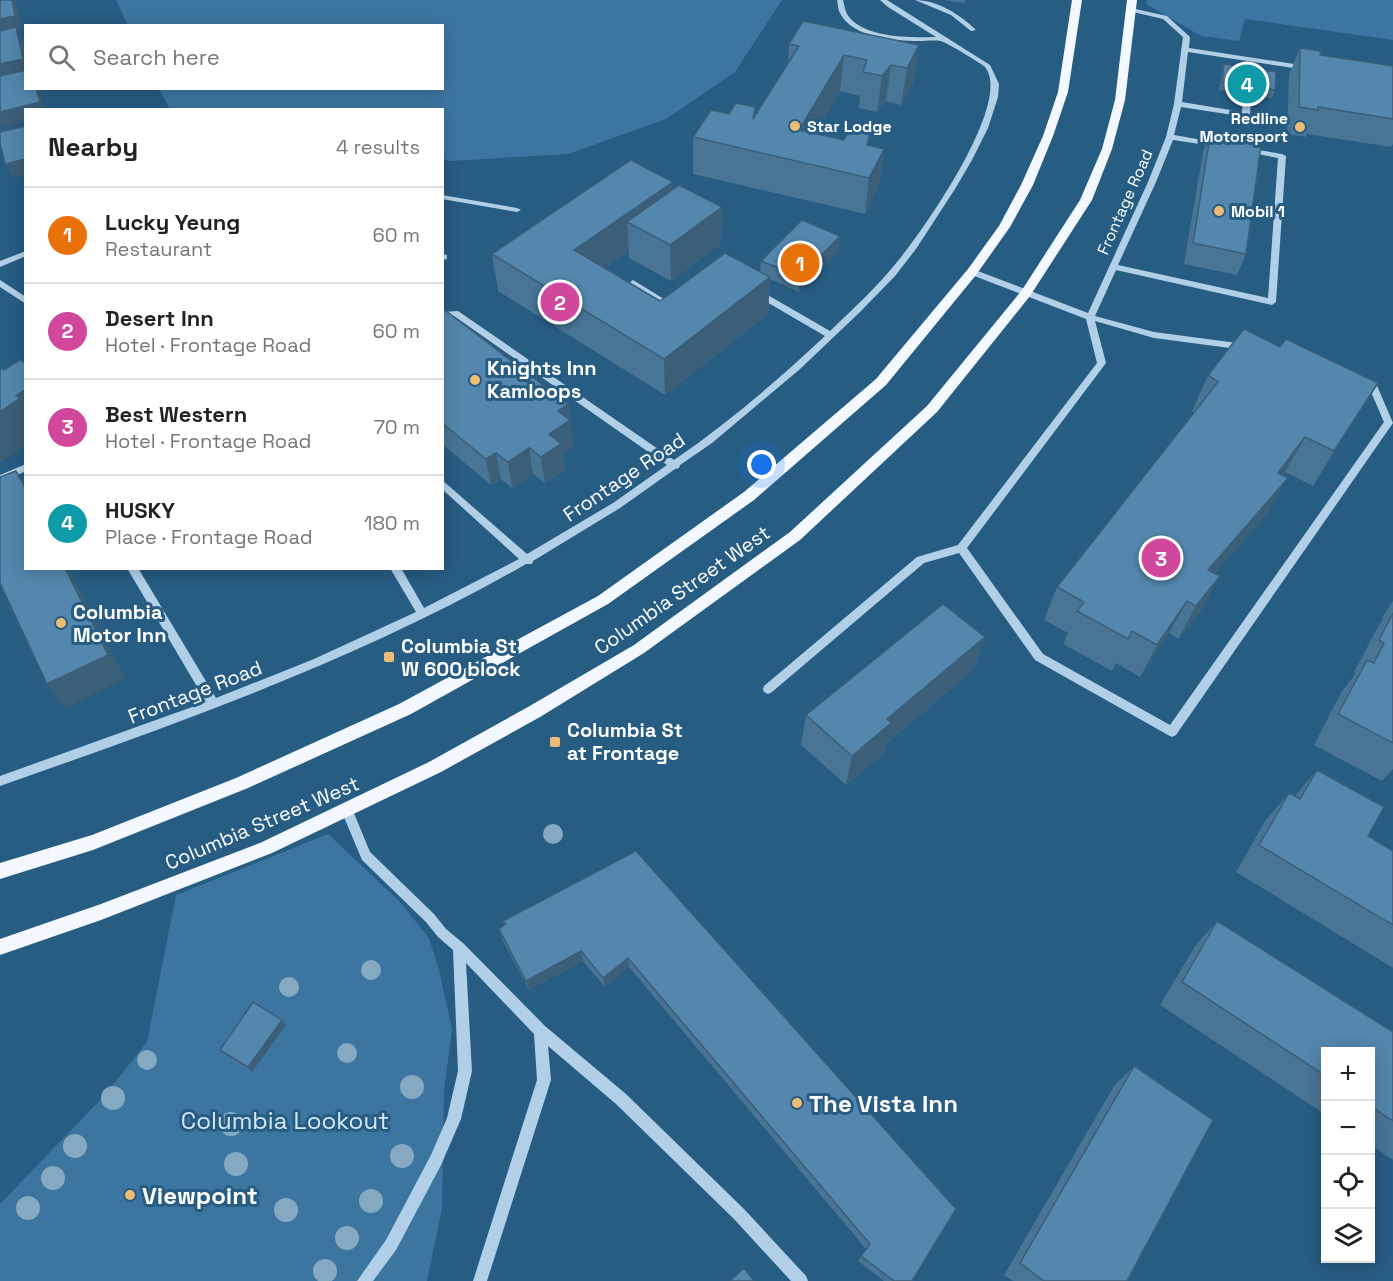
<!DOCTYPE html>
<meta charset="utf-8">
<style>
body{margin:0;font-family:"Space Grotesk",sans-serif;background:#f6f6f6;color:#222}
.controls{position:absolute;right:18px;bottom:18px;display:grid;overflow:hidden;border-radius:0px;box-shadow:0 3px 15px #0003}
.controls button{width:54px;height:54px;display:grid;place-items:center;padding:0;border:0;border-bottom:2px solid #e0e0e0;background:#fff;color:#222;font:30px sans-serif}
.you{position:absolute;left:762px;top:465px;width:21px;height:21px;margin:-15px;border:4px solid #fff;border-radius:50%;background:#1a73e8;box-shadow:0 0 0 9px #1a73e833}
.badge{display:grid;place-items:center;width:39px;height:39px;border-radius:50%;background:#d93025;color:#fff;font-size:20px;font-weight:700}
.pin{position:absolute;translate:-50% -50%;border:3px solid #fff;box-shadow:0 2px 6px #0006}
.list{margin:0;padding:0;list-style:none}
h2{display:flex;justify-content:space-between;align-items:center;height:78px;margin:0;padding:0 24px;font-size:26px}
h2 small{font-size:20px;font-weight:400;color:#767676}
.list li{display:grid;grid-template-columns:39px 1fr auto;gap:18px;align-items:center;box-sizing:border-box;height:96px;padding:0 24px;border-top:2px solid #e0e0e0}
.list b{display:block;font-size:22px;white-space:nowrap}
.list p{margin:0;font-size:20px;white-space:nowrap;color:#767676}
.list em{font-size:20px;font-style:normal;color:#767676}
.icon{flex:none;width:33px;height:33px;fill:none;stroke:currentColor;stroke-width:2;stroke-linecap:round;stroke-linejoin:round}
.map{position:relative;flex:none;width:1393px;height:1281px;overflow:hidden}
.search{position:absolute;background:#fff;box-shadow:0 3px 15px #0003;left:24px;top:24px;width:420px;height:66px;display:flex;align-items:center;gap:15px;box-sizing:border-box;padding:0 21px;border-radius:0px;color:#767676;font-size:22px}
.panel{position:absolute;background:#fff;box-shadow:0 3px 15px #0003;left:24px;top:108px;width:420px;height:462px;border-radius:0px}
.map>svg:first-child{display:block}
.green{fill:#3c76a0}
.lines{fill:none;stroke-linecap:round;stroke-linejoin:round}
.minor{fill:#b1d0e7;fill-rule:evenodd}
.major{fill:#f2f8fe;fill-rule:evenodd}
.tree{fill:#86a9c2}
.wall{fill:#487495}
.shaded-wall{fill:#3b5e79}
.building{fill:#5487ad;stroke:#3b5e79;stroke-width:1.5}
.poi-dot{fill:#efbc76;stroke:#275c83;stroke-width:2}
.labels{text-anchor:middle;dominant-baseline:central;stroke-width:6;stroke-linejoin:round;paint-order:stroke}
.far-poi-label{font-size:16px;font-weight:bold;fill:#fff;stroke:#275c83;text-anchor:start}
.far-street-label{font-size:16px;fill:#fff;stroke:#275c83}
.poi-label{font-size:20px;font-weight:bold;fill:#fff;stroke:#275c83;text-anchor:start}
.street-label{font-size:20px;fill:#fff;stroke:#275c83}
.near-poi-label{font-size:24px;font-weight:bold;fill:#fff;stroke:#275c83;text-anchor:start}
.near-park-label{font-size:24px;fill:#d4e8f6;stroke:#275c83}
</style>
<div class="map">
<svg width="1393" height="1281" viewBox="0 0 1393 1281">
<rect width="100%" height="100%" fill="#275c83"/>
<!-- green -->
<g class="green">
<path d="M116,0H782L735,72L666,119L568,154L450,161L443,159L442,110L170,109L159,89L442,88V26L128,25Z"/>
<path d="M1147,0H1393V40L1245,19L1239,41L1201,36L1146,4Z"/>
<path d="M328,834L400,902L429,938L439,970L452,1029L444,1091L442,1208L427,1281H0V1204L104,1096L147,1042L176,895Z"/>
</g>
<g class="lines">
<!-- minor -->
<g class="minor">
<path d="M837,0H843C844,4 845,10 847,14C861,38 912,38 936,37L888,7L880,0H887L990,65L999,84L998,97L988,128L972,160L955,189L916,249L895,276L860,312L799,370L712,443L680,465L679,468L675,469L620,508L533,561L532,564H526C361,659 179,723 0,786V776L206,702L127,568H138L216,698L314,659L416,612L390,568H401L424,608L519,559L442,489V480L527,554L613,503L667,465L454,316L442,318V312L458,311L674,460C728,423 778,380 825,336L753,294V290H759L830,331C853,309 877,287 897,262C921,234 1016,99 984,66C980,63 946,42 941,41C934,40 925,41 918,41C895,41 851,37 840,13C838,10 838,4 837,0Z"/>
<path d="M915,0C937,0 961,15 976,30L971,31L951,15Z"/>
<path d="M1131,8L1167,16L1190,37L1189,48L1307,66L1311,68L1307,70L1188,52L1182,102L1242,112L1244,82L1248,80L1252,82L1250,115L1246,117L1181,107L1174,135L1220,143L1224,145L1220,147L1173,140L1156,182L1118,265L1268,298L1278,158L1247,152L1243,150L1247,148L1282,154L1286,156L1276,302L1272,305L1116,270L1095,316L1154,332L1245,344L1249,347L1245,350L1154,338L1095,321L1106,363L967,548L1043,654L1170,725L1384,422L1368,385L1361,383V379L1364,378L1375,381L1393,423L1176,735L1172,737L1168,735L1035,660L959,553L924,563L772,692L768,694L764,692L763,689L764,686L917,557L958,545L1097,363L1086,319L969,274L968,272L969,270H975L1088,313L1148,182L1166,137L1174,104L1183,37L1163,19L1129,11V9Z"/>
<path d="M442,195L517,208L521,210L517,212L442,199Z"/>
<path d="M26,251V256L0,267V261Z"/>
<path d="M442,254L447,255V259L442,260Z"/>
<path d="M0,280L26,297V304L0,287Z"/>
<path d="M633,280L672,304V308H666L630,285L629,283Z"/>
<path d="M26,464V471L0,483V475Z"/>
<path d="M347,805L351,806L370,852L434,914L446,929L463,943L545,1026L626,1094L744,1209L806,1276L808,1281H791L734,1219L616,1104L548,1046L551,1080L487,1281H473L537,1080L534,1034L466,963L472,1071L461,1119L441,1165L396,1250L373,1281H357L386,1240L431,1155L447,1118L458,1071L453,950L438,937L426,922L362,860L341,810L343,806Z"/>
</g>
<!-- major -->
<g class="major">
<path d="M1072,0H1082L1068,92L1053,136L1033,185L1010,227L976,275L886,385L754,500L608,604L411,714L248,788L93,850L0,879V863L92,835L236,778L399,704L598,596L744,492L876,379L968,269L999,226L1021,185L1043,136L1058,92Z"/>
<path d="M1127,0H1137L1125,100L1112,149L1092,200L1030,296L937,412L800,540L644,653L540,717L441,772L272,853L101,920L0,955V939L101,904L260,843L429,762L528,707L634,645L790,532L927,406L1022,290L1080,200L1102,149L1115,100Z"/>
</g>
</g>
<!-- trees -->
<g class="tree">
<circle cx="553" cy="834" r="10"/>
<circle cx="371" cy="970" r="10"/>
<circle cx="289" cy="987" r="10"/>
<circle cx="347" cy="1053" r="10"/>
<circle cx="147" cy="1060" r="10"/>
<circle cx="412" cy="1087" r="12"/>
<circle cx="113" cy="1098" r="12"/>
<circle cx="231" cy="1124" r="12"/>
<circle cx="75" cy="1146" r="12"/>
<circle cx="402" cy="1156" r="12"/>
<circle cx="236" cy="1164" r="12"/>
<circle cx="53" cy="1178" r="12"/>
<circle cx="371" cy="1201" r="12"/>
<circle cx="28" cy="1208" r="12"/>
<circle cx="286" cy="1210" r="12"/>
<circle cx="347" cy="1238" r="12"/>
<circle cx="325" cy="1271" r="12"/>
</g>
<!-- wall -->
<g class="wall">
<path d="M943,0H965L964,3Z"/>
<path d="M789,44L919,45L914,81L901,105L886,101L877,112L859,108L860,96L840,91L816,134L844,140L870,132L868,145L884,149L879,185L865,214L693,174V137L729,114L755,107V117L788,65Z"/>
<path d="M1300,48L1320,55L1393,66V144L1391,147L1307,134L1306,137L1287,134L1289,75Z"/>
<path d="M1224,64L1275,90L1272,98L1219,90L1222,71Z"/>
<path d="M1211,131L1246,254L1237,275L1184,264L1203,152Z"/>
<path d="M673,189L722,207L721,244L671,281L629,258V251L604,268L660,301L760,272L761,261L840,236L838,251L799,292L770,279L768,314L665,395L498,291L492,254Z"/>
<path d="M442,308L568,404L573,446L563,453L565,470L545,483L533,474L512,488L501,479L491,485L442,444Z"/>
<path d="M1280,347L1378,383L1313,486L1285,472L1283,475L1268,513L1215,573L1202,609L1178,639L1169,633L1140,677L1116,663L1112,671L1063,644L1068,633L1044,620L1057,587L1194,413L1192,411L1208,375Z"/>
<path d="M1393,601V769L1382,781L1314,745L1342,691L1356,673L1354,672L1379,625L1383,619L1382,618Z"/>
<path d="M985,637L974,669L886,744L884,753L846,785L801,745L806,715Z"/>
<path d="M1317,770L1368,836L1393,851V968L1236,872L1265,821L1289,793L1295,796Z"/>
<path d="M636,851L912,1281H884L858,1261L866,1249L629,967L605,987L583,961L529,990L502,939L499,929L504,925L503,921Z"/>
<path d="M1217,921L1393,1032V1160L1371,1145V1052H1326V1115L1160,1005L1195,946Z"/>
<path d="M282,1020L286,1025L252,1072L224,1054L220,1050Z"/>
<path d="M1134,1066L1127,1281H1013L1004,1275L1114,1086Z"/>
</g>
<!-- shaded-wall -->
<g class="shaded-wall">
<path d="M12,0H16L22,30L18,31L23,42L26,54V74L0,80V19Z"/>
<path d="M919,45L914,81L901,105L907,68Z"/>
<path d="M844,55L840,91L800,162L799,130Z"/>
<path d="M891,65L886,101L877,112L882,76Z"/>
<path d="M36,88H40L45,110H26V122L0,128V112Z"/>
<path d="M884,149L879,185L865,214L869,178Z"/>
<path d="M26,159V175L13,178L5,164Z"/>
<path d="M673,182L674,219L627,222L629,251L578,286L574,250Z"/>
<path d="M722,207L721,244L671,281L670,245Z"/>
<path d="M840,236L838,251L799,292L800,277Z"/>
<path d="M770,277L768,314L665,395L664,359Z"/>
<path d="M1378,383L1356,418L1313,486L1334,451Z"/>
<path d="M26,389V445L0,463V412L16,396Z"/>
<path d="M568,404L573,446L563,453L565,470L545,483L541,457L549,434L558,411Z"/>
<path d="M1305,437L1285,472L1259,507L1278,473Z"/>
<path d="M529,448L533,474L512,488L508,462Z"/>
<path d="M496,453L501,479L491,485L486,459Z"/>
<path d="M16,471L26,485V490Z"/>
<path d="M1288,478L1268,513L1190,603L1208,570Z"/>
<path d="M65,568H69L125,678L65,708L47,684Z"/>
<path d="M1220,576L1202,609L1178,639L1196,606Z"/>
<path d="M1187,601L1169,633L1140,677L1157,645Z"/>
<path d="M985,637L974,669L886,744L884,753L846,785L852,756L887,719Z"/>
<path d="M581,951L583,961L529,990L526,981Z"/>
<path d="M628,958L629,967L605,987L603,978Z"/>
<path d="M282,1020L286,1025L252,1072L248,1067Z"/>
</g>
<!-- building -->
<g class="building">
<path d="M0,0H12L15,16L0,19Z"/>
<path d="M803,21L919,45L907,68L891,65L882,76L863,72L867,60L844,55L799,130L844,140L850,128L870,132L867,145L884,149L869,178L693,137L711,110L729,114L736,103L755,107L753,119L799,46L789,44Z"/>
<path d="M16,27L23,59L0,64V31Z"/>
<path d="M1300,48L1321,51L1320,55L1393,66V119L1318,107V110L1299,107Z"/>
<path d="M1224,64L1276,72L1275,90L1222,82Z"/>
<path d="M26,70V88H36L40,102L0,112V76Z"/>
<path d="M26,126V159L5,164L0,143V132Z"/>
<path d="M1211,131L1262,138L1246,254L1193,243Z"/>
<path d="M631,160L673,182L574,250L660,301L725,253L770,277L664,359L492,254Z"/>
<path d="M679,185L722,207L670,245L627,222Z"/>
<path d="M802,220L840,236L800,277L761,261Z"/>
<path d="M442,308L568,404L558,411L570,420L549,434L561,444L541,457L529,448L508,462L496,453L486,459L442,423Z"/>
<path d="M1244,329L1280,347L1286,339L1378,383L1334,451L1305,437L1278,473L1288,478L1208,570L1220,576L1196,606L1187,601L1157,645L1132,631L1128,639L1077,611L1084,602L1057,587L1218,382L1208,375Z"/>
<path d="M20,360L26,364V389L16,396L20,398L0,412V367L4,370Z"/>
<path d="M16,471L26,490V568H65L108,655L47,684L0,583V477Z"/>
<path d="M943,604L985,637L887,719L891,723L852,756L806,715Z"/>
<path d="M1393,613V743L1338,714L1367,660L1374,663L1384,643L1379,640Z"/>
<path d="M1317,770L1384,807L1368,836L1393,851V925L1259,845L1289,793L1300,799Z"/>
<path d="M636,851L956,1209L912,1281H894L861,1256L870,1244L628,958L603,978L581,951L526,981L499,929L506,924L503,921Z"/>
<path d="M1217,921L1393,1032V1121L1371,1106V1052H1326V1076L1182,982Z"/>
<path d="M253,1002L282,1020L248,1067L220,1050Z"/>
<path d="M1134,1066L1213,1120L1127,1281H1044L1020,1263Z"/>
<path d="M744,1268L754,1281H730Z"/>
</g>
<!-- markers -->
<g class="poi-dot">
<circle cx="795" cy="126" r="6"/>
<circle cx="1300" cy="127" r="6"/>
<circle cx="1219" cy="211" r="6"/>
<circle cx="475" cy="380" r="6"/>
<circle cx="61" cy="623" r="6"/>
<rect x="383" y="651" width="12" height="12" rx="3"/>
<rect x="549" y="736" width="12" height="12" rx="3"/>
<circle cx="797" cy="1103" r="6"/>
<circle cx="130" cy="1195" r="6"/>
</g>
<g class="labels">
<!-- far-poi labels -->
<g class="far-poi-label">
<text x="1288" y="118" text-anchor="end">Redline<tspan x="1288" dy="18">Motorsport</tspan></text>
<text x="807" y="126">Star Lodge</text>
<text x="1231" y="211">Mobil 1</text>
</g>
<!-- far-street labels -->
<g class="far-street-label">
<text transform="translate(1125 202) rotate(-66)">Frontage Road</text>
</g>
<!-- poi labels -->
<g class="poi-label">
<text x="487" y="368">Knights Inn<tspan x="487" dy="23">Kamloops</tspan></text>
<text x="73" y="612">Columbia<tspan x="73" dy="23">Motor Inn</tspan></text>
<text x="401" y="646">Columbia St<tspan x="401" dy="23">W 600 block</tspan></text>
<text x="567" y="730">Columbia St<tspan x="567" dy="23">at Frontage</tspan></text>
</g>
<!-- street labels -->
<g class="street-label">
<text transform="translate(624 477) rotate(-34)">Frontage Road</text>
<text transform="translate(682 590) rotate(-35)">Columbia Street West</text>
<text transform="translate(195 692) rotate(-21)">Frontage Road</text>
<text transform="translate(262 823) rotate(-23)">Columbia Street West</text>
</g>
<!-- near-poi labels -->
<g class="near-poi-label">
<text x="809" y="1103">The Vista Inn</text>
<text x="142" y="1195">Viewpoint</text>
</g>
<!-- near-park labels -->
<g class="near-park-label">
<text x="285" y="1120">Columbia Lookout</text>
</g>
</g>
</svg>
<div class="controls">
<button>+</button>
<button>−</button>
<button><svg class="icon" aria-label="locate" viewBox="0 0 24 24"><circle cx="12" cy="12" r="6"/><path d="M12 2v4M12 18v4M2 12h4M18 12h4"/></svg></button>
<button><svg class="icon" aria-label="layers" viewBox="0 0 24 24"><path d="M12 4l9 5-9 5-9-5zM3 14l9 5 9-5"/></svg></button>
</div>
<div class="you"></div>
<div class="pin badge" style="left:800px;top:263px;background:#e8710a">1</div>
<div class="pin badge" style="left:560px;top:302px;background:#d1479c">2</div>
<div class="pin badge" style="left:1161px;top:558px;background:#d1479c">3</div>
<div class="pin badge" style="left:1247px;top:84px;background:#0f9aa8">4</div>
<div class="search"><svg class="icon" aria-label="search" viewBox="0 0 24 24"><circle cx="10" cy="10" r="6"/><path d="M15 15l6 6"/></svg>Search here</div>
<section class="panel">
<h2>Nearby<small>4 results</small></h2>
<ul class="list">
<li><span class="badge" style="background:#e8710a">1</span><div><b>Lucky Yeung</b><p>Restaurant</p></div><em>60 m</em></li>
<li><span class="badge" style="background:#d1479c">2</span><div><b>Desert Inn</b><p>Hotel · Frontage Road</p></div><em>60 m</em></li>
<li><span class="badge" style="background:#d1479c">3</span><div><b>Best Western</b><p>Hotel · Frontage Road</p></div><em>70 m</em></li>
<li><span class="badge" style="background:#0f9aa8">4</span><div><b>HUSKY</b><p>Place · Frontage Road</p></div><em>180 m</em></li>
</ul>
</section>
</div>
